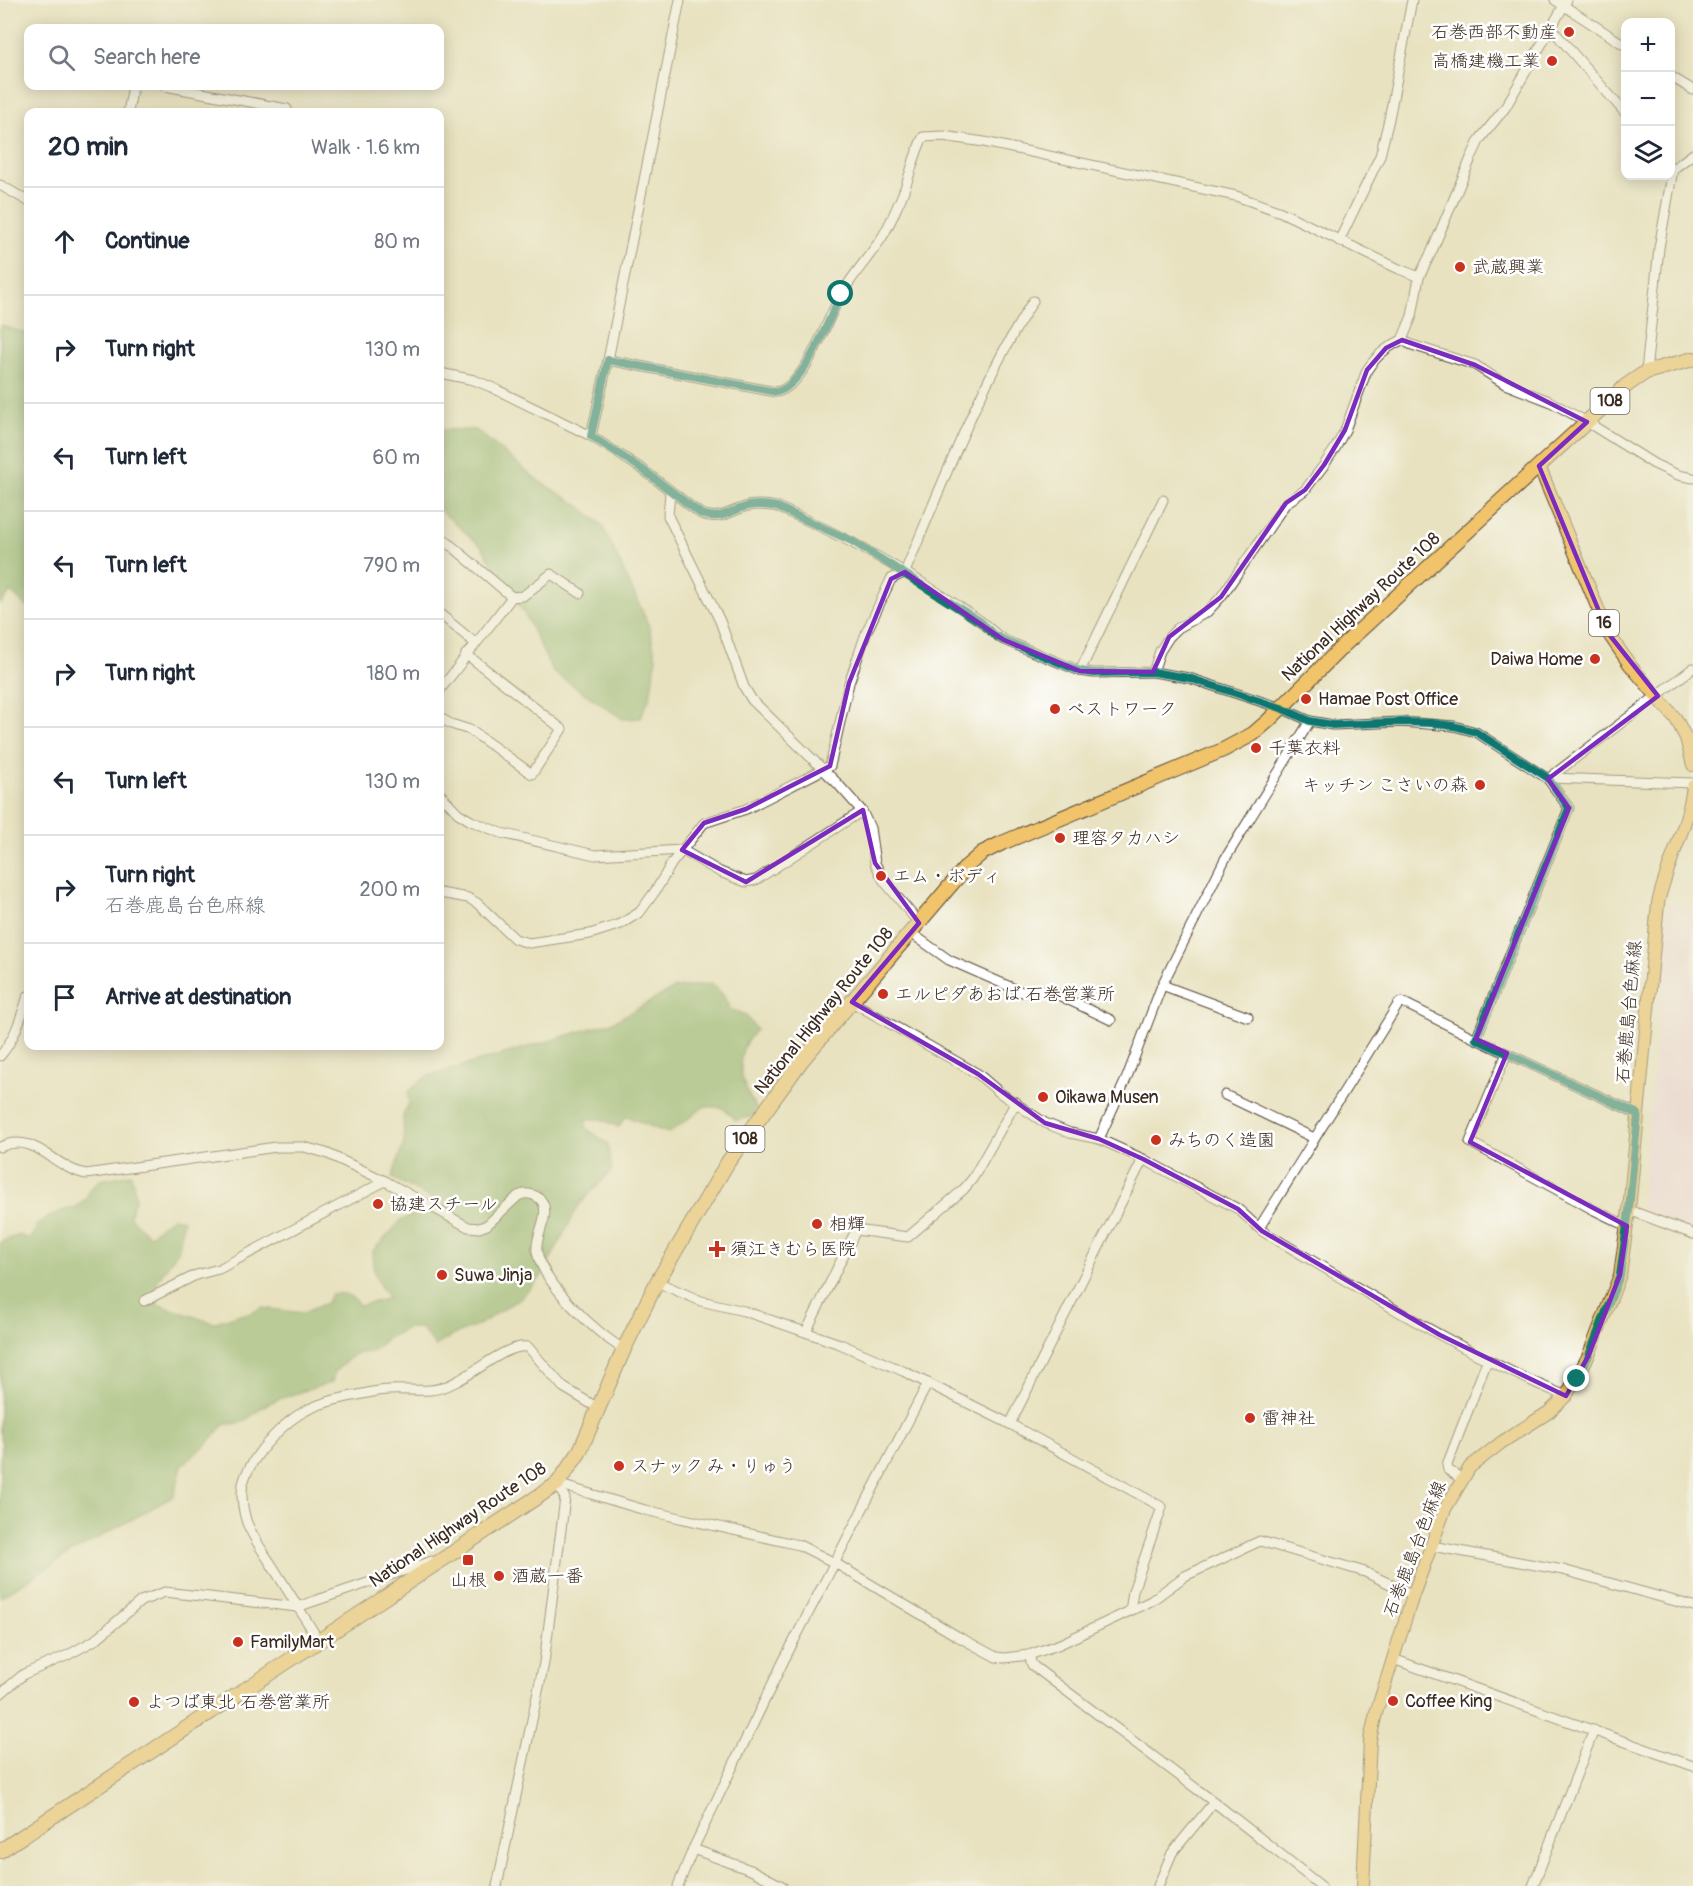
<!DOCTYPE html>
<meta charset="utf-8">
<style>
body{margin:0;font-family:Pangolin,"Klee One",sans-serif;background:#f2f2f3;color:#1f2937}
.controls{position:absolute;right:18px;top:18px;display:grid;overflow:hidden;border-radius:12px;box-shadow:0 3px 15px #0003}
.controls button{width:54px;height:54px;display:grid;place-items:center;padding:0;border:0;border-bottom:2px solid #e0e1e3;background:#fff;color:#1f2937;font:30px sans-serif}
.stop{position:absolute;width:18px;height:18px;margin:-14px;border:4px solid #0f766e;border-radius:50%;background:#fff}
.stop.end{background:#0f766e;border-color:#fff;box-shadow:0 2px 6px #0008}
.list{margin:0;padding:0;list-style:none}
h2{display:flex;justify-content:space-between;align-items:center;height:78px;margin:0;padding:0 24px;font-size:26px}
h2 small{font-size:20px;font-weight:400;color:#747a83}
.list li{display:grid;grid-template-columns:39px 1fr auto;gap:18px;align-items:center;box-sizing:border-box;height:108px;padding:0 24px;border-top:2px solid #e0e1e3}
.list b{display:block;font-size:22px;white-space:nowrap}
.list p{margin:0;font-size:20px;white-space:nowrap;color:#747a83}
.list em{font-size:20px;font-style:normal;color:#747a83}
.icon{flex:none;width:33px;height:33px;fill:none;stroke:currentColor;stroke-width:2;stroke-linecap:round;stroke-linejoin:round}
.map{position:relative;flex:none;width:1693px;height:1886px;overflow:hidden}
.search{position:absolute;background:#fff;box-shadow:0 3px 15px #0003;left:24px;top:24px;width:420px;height:66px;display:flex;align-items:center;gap:15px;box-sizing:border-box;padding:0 21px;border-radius:12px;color:#747a83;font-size:22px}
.panel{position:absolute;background:#fff;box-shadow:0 3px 15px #0003;left:24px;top:108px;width:420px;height:942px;border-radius:12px}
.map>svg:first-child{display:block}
.built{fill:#efd0e6}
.forest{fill:#84b068;stroke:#606d43;stroke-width:1.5}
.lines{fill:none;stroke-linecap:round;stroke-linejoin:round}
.minor-casing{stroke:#554636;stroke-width:11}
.major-casing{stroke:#554636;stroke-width:14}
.highway-casing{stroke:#554636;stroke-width:16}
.minor{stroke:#fff;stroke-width:9}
.major{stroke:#f1c36a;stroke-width:12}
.highway{stroke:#f1c36a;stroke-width:14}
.route{stroke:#0f766e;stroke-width:8}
.marked{fill:none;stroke:#7b2cbf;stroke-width:4.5;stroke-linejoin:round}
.poi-dot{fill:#c8321e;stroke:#fff;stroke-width:2}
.labels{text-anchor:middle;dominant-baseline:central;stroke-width:5;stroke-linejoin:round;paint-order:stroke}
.shield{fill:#fff;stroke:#766a62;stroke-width:1.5}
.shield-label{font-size:16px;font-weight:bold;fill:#3b2a1e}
.poi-label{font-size:18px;fill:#3b2a1e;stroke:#fff;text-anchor:start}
.street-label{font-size:18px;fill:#3b2a1e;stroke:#fff}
</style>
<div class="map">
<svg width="1693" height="1886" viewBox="0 0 1693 1886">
<rect width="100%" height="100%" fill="#fff"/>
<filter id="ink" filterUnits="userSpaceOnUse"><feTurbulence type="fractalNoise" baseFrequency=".0167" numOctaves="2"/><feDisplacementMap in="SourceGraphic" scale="12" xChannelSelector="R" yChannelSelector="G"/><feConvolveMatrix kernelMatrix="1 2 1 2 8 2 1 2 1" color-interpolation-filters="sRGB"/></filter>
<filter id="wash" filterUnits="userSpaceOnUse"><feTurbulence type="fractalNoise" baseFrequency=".008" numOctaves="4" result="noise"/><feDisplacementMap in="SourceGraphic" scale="24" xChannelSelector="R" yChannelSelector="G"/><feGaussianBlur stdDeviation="1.35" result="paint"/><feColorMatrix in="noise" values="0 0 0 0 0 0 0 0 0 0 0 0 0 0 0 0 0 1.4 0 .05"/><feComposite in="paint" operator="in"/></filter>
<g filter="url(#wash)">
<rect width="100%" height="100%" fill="#e8e2c0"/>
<!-- built -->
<path class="built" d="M1668,901L1693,910V1231L1641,1211Z"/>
<!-- forest -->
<g class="forest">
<path d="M0,325L28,334V608L11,592L0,604Z"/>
<path d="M440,430H476L540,482L577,504L602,525L649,626L656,658L650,697L640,718L623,719L553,672L524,613L482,547L440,510Z"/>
<path d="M712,984L723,995L730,1009L745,1015L756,1029C752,1035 745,1042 743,1049C736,1070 745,1090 756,1108L751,1117L736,1120L723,1108L705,1106L669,1133C653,1129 641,1120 625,1117L619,1127L601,1119H586V1128L608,1144L612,1170L579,1205L541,1277L520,1298L477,1326L453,1335L435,1346L421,1328H406L386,1339L371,1352L356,1353L334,1372L332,1382C312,1389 285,1395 267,1404C250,1413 250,1425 225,1424L207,1444L182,1465L174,1496L69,1554L0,1597V1456L2,1444L0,1437V1242L19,1235L31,1239L38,1223L59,1212L76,1207L86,1199L90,1190L100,1180L131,1174L136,1197L129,1216L149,1236L172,1217L183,1220L179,1249L157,1281L156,1304L213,1323L238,1315L249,1314L262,1308L303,1313L327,1303L331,1294C346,1292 351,1295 360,1306L389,1298C376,1282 373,1274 372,1252L402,1220L426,1210L431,1198L392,1178L404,1143L403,1116L409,1103L408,1092L426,1077L613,1022L675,988Z"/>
</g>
</g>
<g filter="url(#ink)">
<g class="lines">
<!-- minor casing -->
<g class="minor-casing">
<g id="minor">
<path d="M1555,0L1626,46"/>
<path d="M1551,28L1626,114"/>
<path d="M1670,76L1693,90"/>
<path d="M165,86L287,109L286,112"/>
<path d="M128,112L133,86"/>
<path d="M1673,169L1693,154"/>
<path d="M0,185L28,201"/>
<path d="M1339,241L1380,156L1389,119L1412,0"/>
<path d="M1402,340L1412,345L1475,365L1505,384L1549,401L1587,422L1654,464L1678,475L1693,478"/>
<path d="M608,360L776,392C806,387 826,320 841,295C852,276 868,258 881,239C889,227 895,211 901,198C910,178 913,157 923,137L943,136L984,142L1236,196L1281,212L1399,269L1419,277"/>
<path d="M1646,372L1659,248L1673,169L1670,166"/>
<path d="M440,373L474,380L491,387L591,436L642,469L701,514C721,521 729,511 748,506C758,504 768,505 777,507C848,537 915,576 979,620C988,626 994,634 1004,640L1080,671L1094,673L1153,672L1160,651L1169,637L1178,628L1207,612L1221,597L1286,503L1305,490L1324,465L1336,447L1345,430L1367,370C1377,355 1387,347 1402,340L1412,316L1419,277L1432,251L1471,158L1480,139L1505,108L1567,0"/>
<path d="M591,436L608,360L680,0"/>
<path d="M670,492L668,516L720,621L744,687L752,700L837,783L862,811L870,828L875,863L884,881L919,923"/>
<path d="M440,536L512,597"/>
<path d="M440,614L475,643"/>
<path d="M1080,671L1163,500"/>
<path d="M1153,672L1189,678L1281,708L1310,721L1333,725L1401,722L1454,726L1476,732L1548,779L1693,668"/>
<path d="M440,690L512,597L523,596L551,574L580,593"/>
<path d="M440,718L451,724L470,730L532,774L562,729L466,654"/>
<path d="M1549,778L1693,783"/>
<path d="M440,794L458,813L471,821L501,833L595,855L682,850L720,872L746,882L756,880L862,811"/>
<path d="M440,893L468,898L477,903L515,939L529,943L590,934L621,924L640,912L656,890L672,863L704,823L746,809L830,766L849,683L866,633L891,579L905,572C944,481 979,385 1033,301"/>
<path d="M911,933L949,960L1022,992L1045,990L1052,992L1111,1020"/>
<path d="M1162,985L1248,1017"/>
<path d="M852,1002L978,1074L1000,1093L1045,1123L1070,1133L1099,1139L1143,1159L1238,1209L1262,1231C1361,1289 1459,1352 1566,1396"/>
<path d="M1476,1039L1569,808L1548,779"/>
<path d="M1507,1053L1470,1142L1594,1210L1627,1226"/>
<path d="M0,1056C15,1039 21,1017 28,996"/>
<path d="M1225,1095L1314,1138"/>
<path d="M1099,1139L1127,1077L1162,985L1225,859L1310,721"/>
<path d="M0,1147C36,1131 53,1168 86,1174L276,1147H304L326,1153L385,1181L468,1227L479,1228L487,1225L518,1196C527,1191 541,1195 544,1206C548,1220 535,1236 537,1251C541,1281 597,1335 624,1349"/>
<path d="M1629,1210L1693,1234"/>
<path d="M1259,1228L1399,1003L1402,1002L1476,1039L1638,1114"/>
<path d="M657,1282L701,1301L744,1311L840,1344L903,1371L1010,1424L1162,1507L1133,1591L1130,1611"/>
<path d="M144,1301L196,1275L219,1269L385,1181"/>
<path d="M806,1332L856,1230L908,1237L964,1189L973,1178L1016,1102"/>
<path d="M1010,1424L1143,1159"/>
<path d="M1462,1479L1448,1470L1447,1465L1487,1361"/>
<path d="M557,1484L645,1510L799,1545L835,1563L957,1636L996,1657L1004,1658L1029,1655L1060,1644L1151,1601L1185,1576L1260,1541L1365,1572L1413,1595"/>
<path d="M1432,1546L1563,1570L1693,1606"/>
<path d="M319,1641C303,1615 287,1589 271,1564C262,1550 251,1535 246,1520C237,1488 243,1474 262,1449C292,1413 312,1403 358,1395C368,1393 379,1390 389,1390C402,1389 416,1391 430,1390C464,1388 500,1343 528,1347L563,1387L598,1408"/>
<path d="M1029,1655L1032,1665L1214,1802L1321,1886"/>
<path d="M1393,1659L1693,1766"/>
<path d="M0,1694L24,1674L68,1655L95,1640L141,1601L165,1592L297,1607L432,1561"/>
<path d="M693,1849L753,1871L782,1886"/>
<path d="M497,1886L544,1663L565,1498L557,1484"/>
<path d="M678,1886L693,1849L784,1660L928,1383"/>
<path d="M1158,1886L1172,1853L1214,1802"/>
<path d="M1533,1886L1594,1730"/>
</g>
</g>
<!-- major casing -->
<g class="major-casing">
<g id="major">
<path d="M1539,466L1608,633L1630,665L1676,719L1686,738L1693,765"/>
<path d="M1363,1886L1370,1740L1376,1713L1413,1595L1445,1509L1470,1467L1502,1442L1549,1412L1566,1396L1588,1357L1620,1275L1629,1210L1658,903C1667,863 1688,827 1693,786"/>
</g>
</g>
<!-- highway casing -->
<g class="highway-casing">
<path id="highway" d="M0,1851L557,1484L579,1453L624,1349L657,1282L728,1162L802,1060L967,866L982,853L1002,843L1223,750L1253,734L1268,721L1345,644L1627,385L1646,372L1693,359"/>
</g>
<!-- minor -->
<use href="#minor" class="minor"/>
<!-- major -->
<use href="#major" class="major"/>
<!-- highway -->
<use href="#highway" class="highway"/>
</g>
</g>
<g class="lines" filter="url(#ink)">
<!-- route -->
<path class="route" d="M841,294C829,319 804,387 776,392L608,360L591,436L642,469L701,514C721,521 729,511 748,506C758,504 768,505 777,507L852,541L981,622L993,634L1004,640L1080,671L1094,673L1153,672L1189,678L1281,708L1310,721L1333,725L1401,722L1431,723L1454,726L1476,732L1548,778L1569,808L1476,1039L1638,1114L1629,1210L1620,1275L1588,1358L1577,1379"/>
</g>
<!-- marked area -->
<path d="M0 0H1693V1886H0ZM1402,340L1475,365L1587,422L1539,466L1608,633L1658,696L1548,779L1569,808L1476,1039L1507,1053L1470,1142L1627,1226L1620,1275L1588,1357L1566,1396L1440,1335L1262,1231L1238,1209L1143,1159L1099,1139L1045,1123L978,1074L852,1002L919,923L875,863L863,810L746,882L682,850L704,823L746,809L830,766L849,683L891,579L905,572L1004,640L1080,671L1153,672L1169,637L1221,597L1286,503L1305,490L1324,465L1345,430L1367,370L1386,348Z" fill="#e8e2c0" fill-opacity=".55" fill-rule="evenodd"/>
<path class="marked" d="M1402,340L1475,365L1587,422L1539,466L1608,633L1658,696L1548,779L1569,808L1476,1039L1507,1053L1470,1142L1627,1226L1620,1275L1588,1357L1566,1396L1440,1335L1262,1231L1238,1209L1143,1159L1099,1139L1045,1123L978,1074L852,1002L919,923L875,863L863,810L746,882L682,850L704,823L746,809L830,766L849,683L891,579L905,572L1004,640L1080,671L1153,672L1169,637L1221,597L1286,503L1305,490L1324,465L1345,430L1367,370L1386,348Z"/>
<!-- markers -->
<g class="poi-dot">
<circle cx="1569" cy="32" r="6"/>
<circle cx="1552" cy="61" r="6"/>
<circle cx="1460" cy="267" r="6"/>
<circle cx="1595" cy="659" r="6"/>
<circle cx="1306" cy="699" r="6"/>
<circle cx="1055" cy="709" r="6"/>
<circle cx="1256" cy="748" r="6"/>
<circle cx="1480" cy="785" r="6"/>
<circle cx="1060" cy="838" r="6"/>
<circle cx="881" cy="876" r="6"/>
<circle cx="883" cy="994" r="6"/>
<circle cx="1043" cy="1097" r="6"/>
<circle cx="1156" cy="1140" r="6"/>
<circle cx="378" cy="1204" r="6"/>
<circle cx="817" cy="1224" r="6"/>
<path d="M714 1240h6v6h6v6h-6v6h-6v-6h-6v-6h6z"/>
<circle cx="442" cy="1275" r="6"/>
<circle cx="1250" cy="1418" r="6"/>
<circle cx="619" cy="1466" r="6"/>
<rect x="462" y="1554" width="12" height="12" rx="3"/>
<circle cx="499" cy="1576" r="6"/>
<circle cx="238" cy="1642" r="6"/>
<circle cx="1393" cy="1701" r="6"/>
<circle cx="134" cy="1702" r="6"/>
</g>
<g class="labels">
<!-- shield labels -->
<g class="shield">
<rect x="1590.5" y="388" width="39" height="26" rx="4.5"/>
<rect x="1589" y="610" width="30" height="26" rx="4.5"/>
<rect x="725.5" y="1126" width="39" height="26" rx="4.5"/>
</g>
<g class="shield-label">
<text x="1610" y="401">108</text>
<text x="1604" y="623">16</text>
<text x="745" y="1139">108</text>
</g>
<!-- poi labels -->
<g class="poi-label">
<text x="1557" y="32" text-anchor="end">石巻西部不動産</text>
<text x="1540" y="61" text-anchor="end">高橋建機工業</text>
<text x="1472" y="267">武蔵興業</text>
<text x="1583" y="659" text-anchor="end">Daiwa Home</text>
<text x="1318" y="699">Hamae Post Office</text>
<text x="1067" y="709">ベストワーク</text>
<text x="1268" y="748">千葉衣料</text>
<text x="1468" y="785" text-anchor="end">キッチン こさいの森</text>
<text x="1072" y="838">理容タカハシ</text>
<text x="893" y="876">エム・ボディ</text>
<text x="895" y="994">エルピダあおば 石巻営業所</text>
<text x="1055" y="1097">Oikawa Musen</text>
<text x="1168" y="1140">みちのく造園</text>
<text x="390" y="1204">協建スチール</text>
<text x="829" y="1224">相輝</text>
<text x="730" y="1249">須江きむら医院</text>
<text x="454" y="1275">Suwa Jinja</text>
<text x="1262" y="1418">雷神社</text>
<text x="631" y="1466">スナック み・りゅう</text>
<text x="511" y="1576">酒蔵一番</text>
<text x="468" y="1580" text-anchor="middle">山根</text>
<text x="250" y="1642">FamilyMart</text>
<text x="1405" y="1701">Coffee King</text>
<text x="146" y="1702">よつば東北 石巻営業所</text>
</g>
<!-- street labels -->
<g class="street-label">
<text transform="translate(1361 607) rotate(-43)">National Highway Route 108</text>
<text transform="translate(824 1011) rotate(-51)">National Highway Route 108</text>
<text transform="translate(1629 1012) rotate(-85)">石巻鹿島台色麻線</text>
<text transform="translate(458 1525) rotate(-34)">National Highway Route 108</text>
<text transform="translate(1415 1549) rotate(-69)">石巻鹿島台色麻線</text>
</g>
</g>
</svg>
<div class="controls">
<button>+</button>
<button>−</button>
<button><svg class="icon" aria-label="layers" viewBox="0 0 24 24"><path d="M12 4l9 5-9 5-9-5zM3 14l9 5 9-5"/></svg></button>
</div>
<div class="stop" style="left:841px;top:294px"></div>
<div class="stop end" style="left:1577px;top:1379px"></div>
<div class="search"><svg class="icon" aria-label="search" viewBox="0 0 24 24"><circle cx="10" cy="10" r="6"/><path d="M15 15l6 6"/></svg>Search here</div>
<section class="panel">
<h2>20 min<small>Walk · 1.6 km</small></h2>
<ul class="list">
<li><svg class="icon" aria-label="ahead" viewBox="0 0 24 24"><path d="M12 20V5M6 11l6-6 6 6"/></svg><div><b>Continue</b></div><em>80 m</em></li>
<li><svg class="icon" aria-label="right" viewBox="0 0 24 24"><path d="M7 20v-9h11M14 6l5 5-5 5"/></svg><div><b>Turn right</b></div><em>130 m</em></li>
<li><svg class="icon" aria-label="left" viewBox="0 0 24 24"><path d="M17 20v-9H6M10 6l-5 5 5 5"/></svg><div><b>Turn left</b></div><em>60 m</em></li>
<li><svg class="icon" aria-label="left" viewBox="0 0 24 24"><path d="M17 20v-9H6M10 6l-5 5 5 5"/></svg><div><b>Turn left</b></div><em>790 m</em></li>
<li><svg class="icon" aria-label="right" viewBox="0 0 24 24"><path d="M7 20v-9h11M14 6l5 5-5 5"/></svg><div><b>Turn right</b></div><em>180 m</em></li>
<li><svg class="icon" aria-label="left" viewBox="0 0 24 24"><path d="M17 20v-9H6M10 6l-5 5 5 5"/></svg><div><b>Turn left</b></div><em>130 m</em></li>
<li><svg class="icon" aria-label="right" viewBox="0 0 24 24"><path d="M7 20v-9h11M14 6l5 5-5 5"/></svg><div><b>Turn right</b><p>石巻鹿島台色麻線</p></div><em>200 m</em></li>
<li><svg class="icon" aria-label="arrive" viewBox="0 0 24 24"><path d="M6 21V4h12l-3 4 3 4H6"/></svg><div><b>Arrive at destination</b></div></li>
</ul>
</section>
</div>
